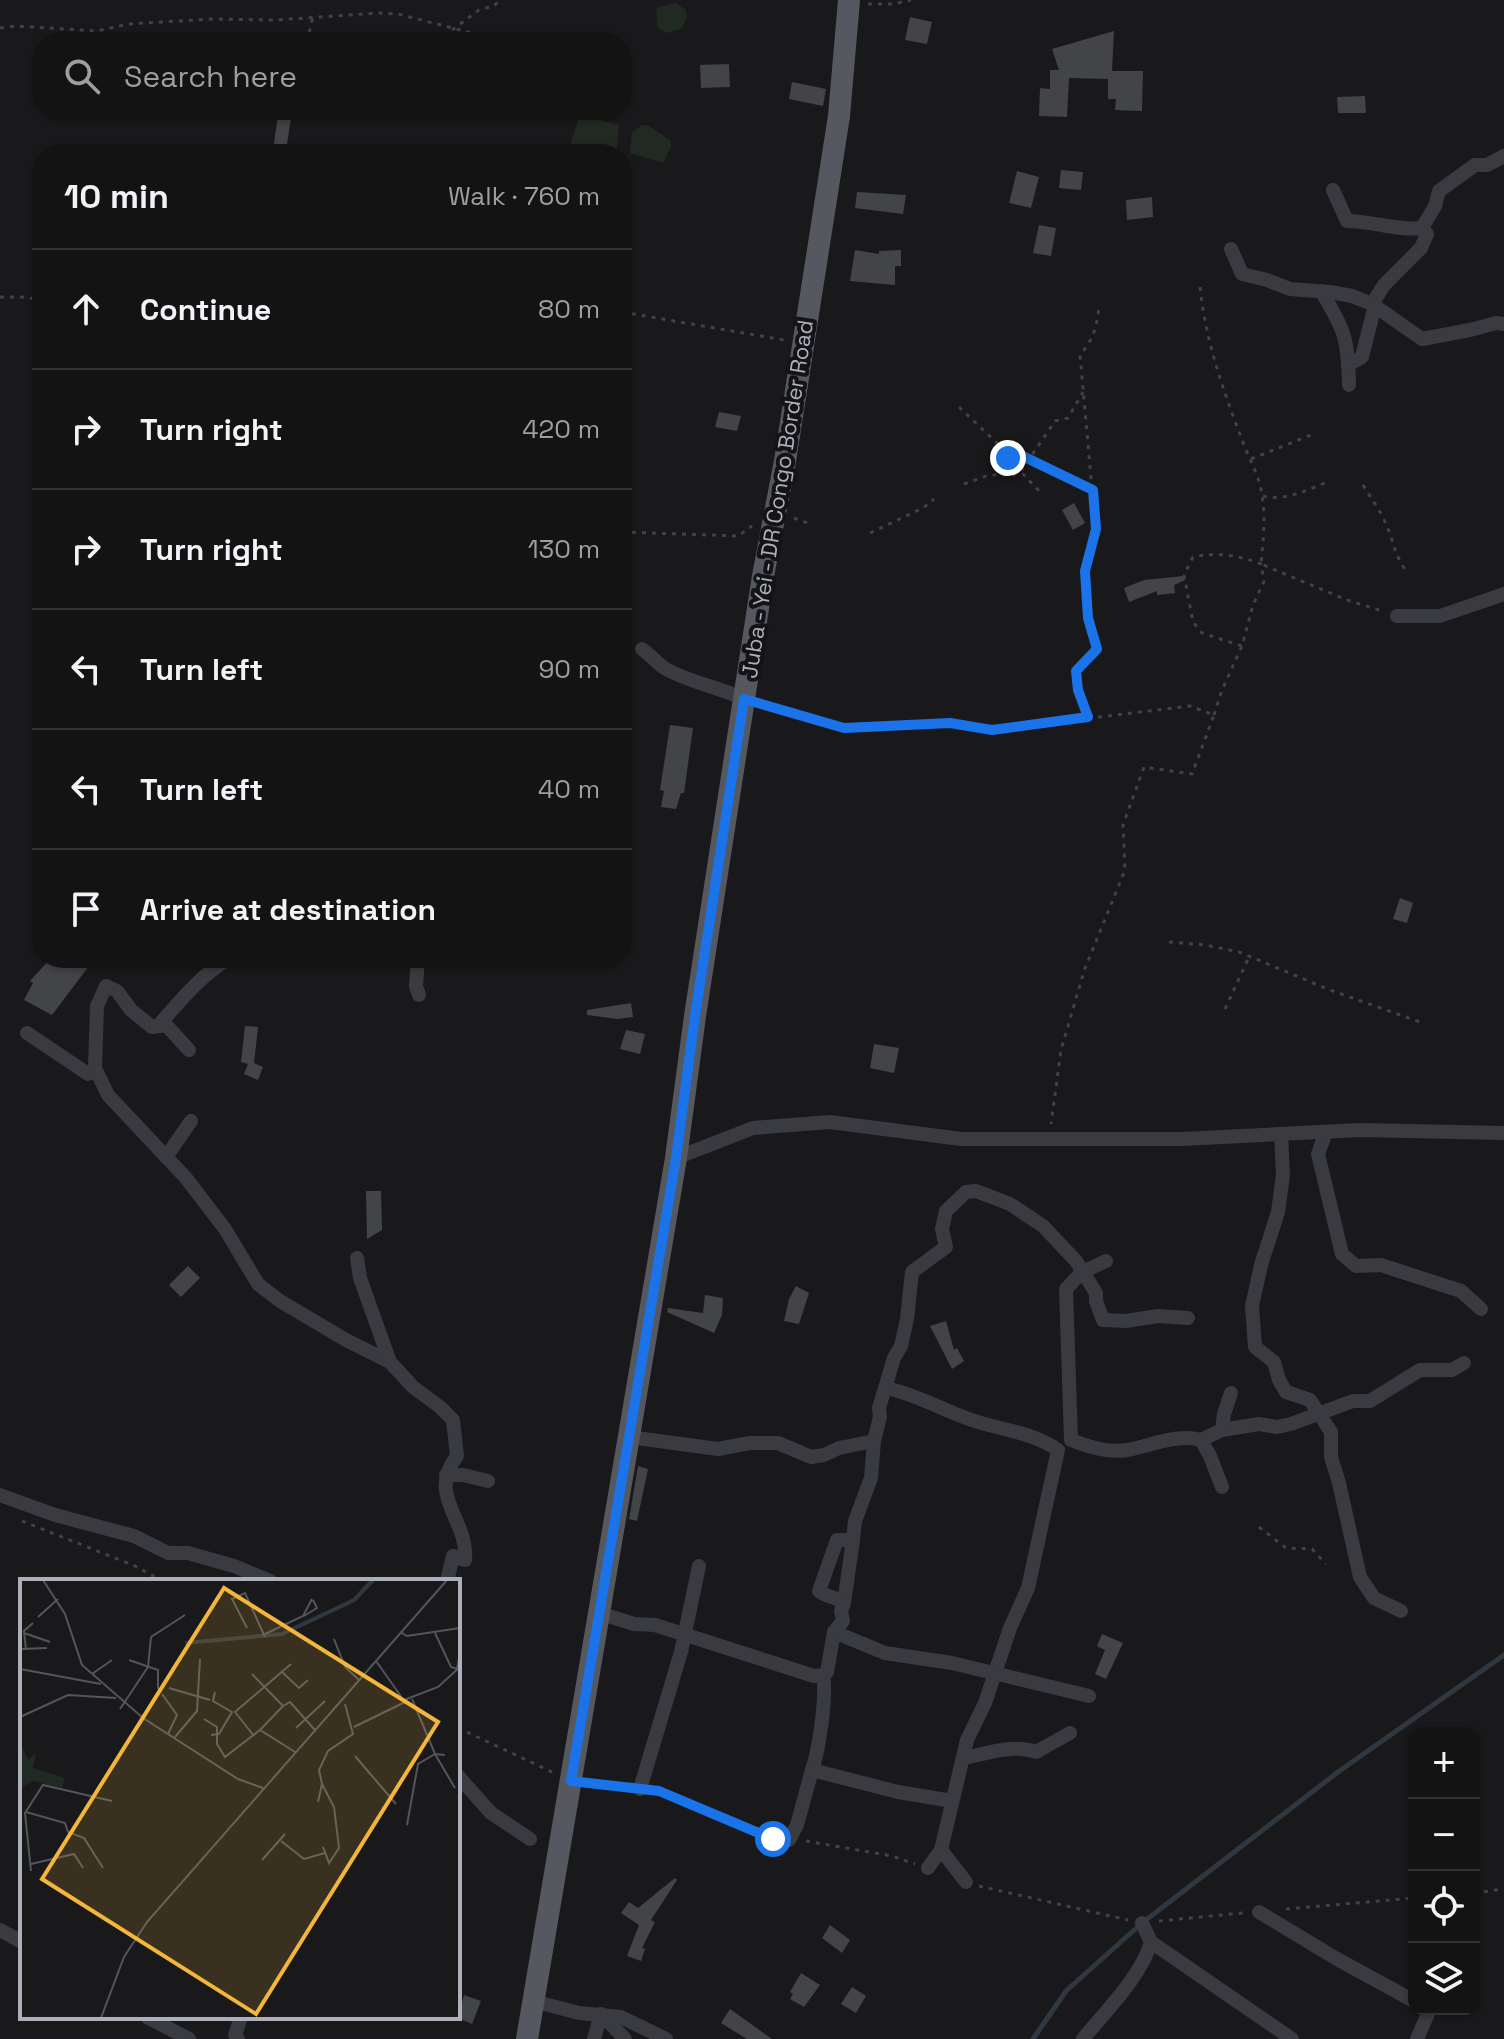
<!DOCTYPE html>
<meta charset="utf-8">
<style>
body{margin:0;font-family:"Space Grotesk",sans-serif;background:#202022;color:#f1f3f6}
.controls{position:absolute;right:24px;bottom:24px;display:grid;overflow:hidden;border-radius:16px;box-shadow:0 2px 6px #0004}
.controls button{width:72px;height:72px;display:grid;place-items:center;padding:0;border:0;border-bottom:2px solid #323234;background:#131314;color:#f1f3f6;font:40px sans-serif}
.stop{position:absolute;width:24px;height:24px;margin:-18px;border:6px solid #1a73e8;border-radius:50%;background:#fff}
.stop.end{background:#1a73e8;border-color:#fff;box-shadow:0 2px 8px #0008}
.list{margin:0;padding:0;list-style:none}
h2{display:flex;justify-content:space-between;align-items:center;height:104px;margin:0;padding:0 32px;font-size:34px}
h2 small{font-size:26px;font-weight:400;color:#9d9ea0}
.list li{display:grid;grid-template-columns:52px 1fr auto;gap:24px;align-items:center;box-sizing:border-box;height:120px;padding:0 32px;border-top:2px solid #323234}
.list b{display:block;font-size:30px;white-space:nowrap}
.list em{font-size:26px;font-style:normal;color:#9d9ea0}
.icon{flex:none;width:44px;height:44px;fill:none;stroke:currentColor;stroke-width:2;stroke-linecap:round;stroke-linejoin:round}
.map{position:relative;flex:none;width:1504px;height:2039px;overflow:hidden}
.search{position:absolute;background:#131314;box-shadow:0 2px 6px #0004;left:32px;top:32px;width:600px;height:88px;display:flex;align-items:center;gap:20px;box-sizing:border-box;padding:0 28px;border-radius:32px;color:#9d9ea0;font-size:30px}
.panel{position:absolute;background:#131314;box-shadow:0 2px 6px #0004;left:32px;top:144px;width:600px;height:824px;border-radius:32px}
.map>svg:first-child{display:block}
.green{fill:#212a22}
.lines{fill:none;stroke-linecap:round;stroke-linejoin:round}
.stream{stroke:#2f3840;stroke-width:5}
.building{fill:#434448}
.path{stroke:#404248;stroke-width:3;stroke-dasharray:4 6;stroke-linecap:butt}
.street{stroke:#3a3b40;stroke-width:14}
.primary{stroke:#565860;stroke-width:22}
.route{stroke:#1a73e8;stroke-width:10}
.labels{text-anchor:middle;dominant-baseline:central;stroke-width:8;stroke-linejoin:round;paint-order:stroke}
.street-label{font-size:22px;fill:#acb0bb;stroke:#141416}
.inset-river{fill:none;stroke:#2f3840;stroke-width:4}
.inset-road{fill:none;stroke:#54555b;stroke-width:2}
.view{fill:#f3b63a;fill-opacity:0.15;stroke:#f3b63a;stroke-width:4}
.inset-edge{fill:none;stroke:#acb0bb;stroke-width:4}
</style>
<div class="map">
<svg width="1504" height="2039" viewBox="0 0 1504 2039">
<rect width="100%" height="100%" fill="#19191b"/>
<!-- green -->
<g class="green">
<path d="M676,3L686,10L687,18L681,29L667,33L658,28L656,8Z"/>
<path d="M580,115L619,125L616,154H567Z"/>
<path d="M642,125H648L671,141V147L663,163L630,153L632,132Z"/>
</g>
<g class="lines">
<!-- stream -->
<path class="stream" d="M1033,2039L1066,1991L1142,1923L1338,1772L1504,1655"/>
</g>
<!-- building -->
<g class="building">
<path d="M910,17L932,22L927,44L905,40Z"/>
<path d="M1114,31L1112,71H1143L1142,111L1115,110L1116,99H1108V79L1069,78L1067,117L1039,116L1040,88L1050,89V70H1059L1052,49Z"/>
<path d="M729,64L730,87L701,88L700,65Z"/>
<path d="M792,82L826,89L823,106L789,99Z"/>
<path d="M1365,96L1366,113H1338L1337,97Z"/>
<path d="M279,110L292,111L286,151L273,149Z"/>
<path d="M1061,170L1083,172L1081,190L1059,188Z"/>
<path d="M1017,171L1039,177L1031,208L1009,203Z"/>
<path d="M857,192L906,195L903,214L855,208Z"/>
<path d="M1152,197L1153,217L1127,220L1126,200Z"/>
<path d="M1039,225L1056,228L1051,256L1033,253Z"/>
<path d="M855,250L879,254V251L901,250V266H895V285L850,281Z"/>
<path d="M719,412L741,416L737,431L715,427Z"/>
<path d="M1074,503L1085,523L1073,530L1062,510Z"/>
<path d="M1184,576L1185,580L1174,585L1175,593L1157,595V591L1129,602L1124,588L1144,580Z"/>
<path d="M670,725L693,728L684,793H681L676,809L661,807L664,791L660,790Z"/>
<path d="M1400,898L1413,903L1407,923L1393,919Z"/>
<path d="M51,958L70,968L78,958H95L52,1015L24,1000L33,983L30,981Z"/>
<path d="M631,1003L633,1017L617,1019L587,1015V1010Z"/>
<path d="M245,1026L258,1027L254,1063L263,1067L258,1080L244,1074L248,1064L241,1062Z"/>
<path d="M626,1030L645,1034L640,1054L620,1049Z"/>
<path d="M874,1044L899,1048L894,1073L870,1068Z"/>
<path d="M366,1191H381L382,1230L367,1239Z"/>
<path d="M188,1266L200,1278L181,1297L169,1285Z"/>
<path d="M796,1286L809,1293L799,1324L784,1321L789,1299Z"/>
<path d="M705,1295L723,1298L722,1315L714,1333L667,1312L668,1308L703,1313Z"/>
<path d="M946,1321L954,1350L957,1348L964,1361L952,1369L930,1326Z"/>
<path d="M638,1466L648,1469L637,1521L629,1519Z"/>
<path d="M1102,1634L1123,1643L1106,1679L1095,1674L1105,1650L1097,1646Z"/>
<path d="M675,1878L677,1880L651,1920L655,1922L642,1948L645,1949L641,1961L627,1956L639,1925L621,1913L629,1902L638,1908Z"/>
<path d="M830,1925L850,1940L842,1953L822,1938Z"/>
<path d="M801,1973L820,1985L804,2007L790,1999L793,1994L790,1992Z"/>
<path d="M852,1987L866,1996L856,2013L841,2004Z"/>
<path d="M464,1995L481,2001L472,2024L456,2017H458Z"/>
<path d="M730,2009L772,2039H747L721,2023Z"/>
</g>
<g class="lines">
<!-- path -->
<g class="path">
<path d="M868,4H893L911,0"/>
<path d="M0,28L16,26L97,31L128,24L212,19L275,20L379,13L398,14L472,33L509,37"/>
<path d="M307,42L313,16"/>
<path d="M436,42L479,10L494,6L500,0"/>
<path d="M304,110L311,112L315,110"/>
<path d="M1200,287C1205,338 1223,390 1241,437C1248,457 1259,474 1262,495C1266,518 1263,541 1261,564L1347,600L1382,611"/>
<path d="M0,297H23L42,300"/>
<path d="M622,312L784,340"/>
<path d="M959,407L997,443L1093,490L1096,529L1085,571L1088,618L1097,649L1076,671L1078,690L1088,717"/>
<path d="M1008,449V458L1042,494"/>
<path d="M1251,459L1311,435"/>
<path d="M964,484L989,475H1014L1021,471L1055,421L1068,418L1083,392"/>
<path d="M1363,485C1371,498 1380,510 1386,524C1395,544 1392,550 1406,571"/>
<path d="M1092,489L1080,355C1093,340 1097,327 1099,307"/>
<path d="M1263,496C1283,502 1308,490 1327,482"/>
<path d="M794,518L813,525"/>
<path d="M622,532L738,536L752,526"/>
<path d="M870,533L923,508L934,499"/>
<path d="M763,704L844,728L950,723L992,730L1190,706L1214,715L1192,774L1144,767L1123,825L1125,870L1084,971L1061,1050L1051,1124"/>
<path d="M1214,715L1222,690L1242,646L1253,605L1264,581L1261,564C1238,555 1217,552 1193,557L1184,575L1193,622L1202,633L1242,646"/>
<path d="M1169,942L1205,945L1239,952L1330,990L1420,1022"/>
<path d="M1225,1009L1249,957"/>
<path d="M22,1521L135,1566L162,1581"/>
<path d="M1259,1527L1286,1548L1312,1549L1326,1564"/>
<path d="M458,1728L554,1773"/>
<path d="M592,1783L624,1787"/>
<path d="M655,1791L774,1839"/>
<path d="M806,1841L892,1856L915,1864"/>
<path d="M979,1886L1128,1920"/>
<path d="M1474,1893L1504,1889"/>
<path d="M1286,1909L1414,1898"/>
<path d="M1159,1921L1243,1913"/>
</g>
<!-- street -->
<g class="street">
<path d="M1333,190L1347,221C1373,221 1397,231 1422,228L1435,206L1439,191L1475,165H1487L1504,156"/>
<path d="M1231,249L1242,274L1267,280L1290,289L1330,292L1352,296L1372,304L1422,339L1470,330L1496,323L1504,324"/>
<path d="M1321,291C1345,330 1348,339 1349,385"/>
<path d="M1372,304L1384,285L1421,248L1427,234L1422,228"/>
<path d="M1348,365L1362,357L1375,305"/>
<path d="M1397,616H1440L1504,594"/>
<path d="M642,649C651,655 657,664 666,669C691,683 719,687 744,699"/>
<path d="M418,958L416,986L419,995"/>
<path d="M158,1026C182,999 198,978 229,958"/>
<path d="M27,1033L88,1074L96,1071"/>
<path d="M189,1050L166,1025L152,1027L131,1010L117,991L106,986L97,1006L95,1068L108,1095L186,1178L225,1229L258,1284L280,1301L346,1340L390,1362"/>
<path d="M1326,1132L1318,1154L1342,1254L1356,1266L1381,1265L1461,1291L1481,1309"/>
<path d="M1281,1134L1283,1175L1278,1212L1261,1265L1252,1306L1255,1347L1274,1362L1279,1380L1286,1392L1310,1400L1331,1432V1457L1339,1483L1360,1577L1374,1598L1401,1611"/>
<path d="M166,1157L191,1121"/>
<path d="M676,1158L753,1128L830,1122L961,1139H1183L1360,1130L1504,1133"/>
<path d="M357,1258L360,1278L390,1362L413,1387L440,1407L453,1420L457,1456C426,1496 469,1520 465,1560L453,1556L447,1581"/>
<path d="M1106,1261L1082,1272L1066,1289L1071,1440C1089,1447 1108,1453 1127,1450C1150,1446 1178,1433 1201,1440L1210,1456L1222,1487"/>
<path d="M886,1388C915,1394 941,1409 969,1419C998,1430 1031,1431 1058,1450L1028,1588L1010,1628L985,1703L967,1740L941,1850L928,1868"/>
<path d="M1222,1430L1259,1424L1277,1427L1291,1424L1353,1401H1370L1420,1370H1452L1464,1363"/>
<path d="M629,1437L718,1449L750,1443H778L811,1457L824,1455L839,1448L874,1441L880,1417L879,1408L894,1358L901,1346L907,1319L912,1272L946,1247L942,1229L946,1211L966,1192L976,1191L1010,1204L1043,1226L1076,1261L1096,1293V1301L1103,1320L1126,1321L1158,1316L1188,1318"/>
<path d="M1201,1440L1222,1430L1224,1414L1231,1393"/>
<path d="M446,1475H463L488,1481"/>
<path d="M0,1495L55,1515L134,1536L168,1553H188L234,1566L270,1581"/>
<path d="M844,1603L853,1540"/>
<path d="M599,1613L634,1624L655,1625L814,1676L823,1675L827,1672L834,1632L885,1653L952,1663L1089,1696"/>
<path d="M834,1632L843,1621L841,1611L844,1603C836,1596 827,1598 819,1591L837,1540H853L855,1521L871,1478L874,1441"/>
<path d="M964,1758C988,1753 1013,1744 1036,1752L1070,1733"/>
<path d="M812,1770C819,1750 827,1696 823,1675"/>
<path d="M458,1776L491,1813L530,1839"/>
<path d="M640,1789L681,1652L699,1566"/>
<path d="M789,1840L797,1825L812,1770L898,1792L952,1801"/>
<path d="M941,1850L966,1882"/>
<path d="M1259,1912L1337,1959L1414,2001"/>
<path d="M1142,1923L1151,1942L1292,2039"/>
<path d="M0,1930L22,1942"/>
<path d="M533,2001L579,2013L621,2017L666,2039"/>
<path d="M147,2017L189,2039"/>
<path d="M238,2039L235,2035L241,2017"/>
<path d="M594,2039L601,2014L625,2039"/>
<path d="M1083,2039C1105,2012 1142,1975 1151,1942"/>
<path d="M1417,2039L1430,2009"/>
</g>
<!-- primary -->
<path class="primary" d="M527,2039L676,1158L695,1016L763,576L785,461L839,116L849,0"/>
</g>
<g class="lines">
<!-- route -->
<path class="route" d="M773,1839L659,1791L571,1781L676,1158L695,1016L744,699L844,728L950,723L992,730L1088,717L1078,690L1076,671L1097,649L1088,618L1085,571L1096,529L1093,490L1008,449V458"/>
</g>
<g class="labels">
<!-- street labels -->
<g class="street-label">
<text transform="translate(777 499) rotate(-81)">Juba - Yei - DR Congo Border Road</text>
</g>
</g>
<!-- overview -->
<g transform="translate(20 1579)">
<rect width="440" height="440" fill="#19191b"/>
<path d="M0,163L8,181L16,174L13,189L45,199L42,209L13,202L0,210Z" fill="#212a22"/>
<path class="inset-river" d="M165,64L262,55L334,21L353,1"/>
<path class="inset-road" d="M23,1L45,35L62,86L123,139L218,200L243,209M284,37L297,29L293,21M18,38L38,20M227,49L212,20L225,14L245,58M380,53L387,57L440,49M4,54L30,63M415,54L431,88L437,90L440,74M245,55L283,37L292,20M314,60L325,88L339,101M0,70L27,69M6,71L4,52L13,44M109,81L138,91V110M0,90L81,105M261,92L279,109L288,101M72,95L92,81M232,95L263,127L270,123L295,151M149,109L190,121M142,115L157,136L148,155M392,120L415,175L425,176M384,121L418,108L440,88M100,130L128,88L131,58L165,36M0,138L48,116L96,119M184,140L197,148V165L205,178L240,151L275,173M334,148L385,123L356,82M276,149L305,122M240,151L263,127M191,156L199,155L212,133L193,122L195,113M234,157L215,133L271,85M155,158L177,132L180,80M335,177L376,225M302,205L314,228L319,269L309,284L303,268M298,223L302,205L299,191L308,172L333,155L325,125M6,233L45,244L48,253L64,259L83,289M387,246L398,185L415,175L435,209M261,262L284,280L305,274M242,281L265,255M11,285L54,275L63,289M11,292L5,234L23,206L92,222M81,439L104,378L127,343L427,1"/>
<path class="view" d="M204,9L418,143L236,435L22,300Z"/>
<rect width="440" height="440" class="inset-edge"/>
</g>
</svg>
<div class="controls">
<button>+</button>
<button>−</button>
<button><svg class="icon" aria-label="locate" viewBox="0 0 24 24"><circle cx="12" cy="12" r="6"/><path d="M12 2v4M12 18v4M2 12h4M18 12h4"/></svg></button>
<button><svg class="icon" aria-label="layers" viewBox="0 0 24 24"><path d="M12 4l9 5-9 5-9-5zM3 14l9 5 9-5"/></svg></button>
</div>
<div class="stop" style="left:773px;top:1839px"></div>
<div class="stop end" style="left:1008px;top:458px"></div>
<div class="search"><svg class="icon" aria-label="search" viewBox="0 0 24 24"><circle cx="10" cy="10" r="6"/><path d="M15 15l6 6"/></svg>Search here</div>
<section class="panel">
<h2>10 min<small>Walk · 760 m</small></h2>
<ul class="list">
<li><svg class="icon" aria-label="ahead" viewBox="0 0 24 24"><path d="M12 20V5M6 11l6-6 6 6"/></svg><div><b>Continue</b></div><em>80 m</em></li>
<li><svg class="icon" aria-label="right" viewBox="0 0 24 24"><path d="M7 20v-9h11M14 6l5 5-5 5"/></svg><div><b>Turn right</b></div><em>420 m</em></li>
<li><svg class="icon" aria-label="right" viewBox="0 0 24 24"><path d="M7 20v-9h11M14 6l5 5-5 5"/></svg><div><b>Turn right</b></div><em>130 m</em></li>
<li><svg class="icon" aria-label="left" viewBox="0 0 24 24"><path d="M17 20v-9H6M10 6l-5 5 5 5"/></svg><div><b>Turn left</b></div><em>90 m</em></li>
<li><svg class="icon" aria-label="left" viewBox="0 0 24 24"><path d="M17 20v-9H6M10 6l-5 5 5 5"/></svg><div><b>Turn left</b></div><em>40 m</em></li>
<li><svg class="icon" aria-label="arrive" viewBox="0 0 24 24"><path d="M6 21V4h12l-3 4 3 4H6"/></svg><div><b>Arrive at destination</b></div></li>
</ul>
</section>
</div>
